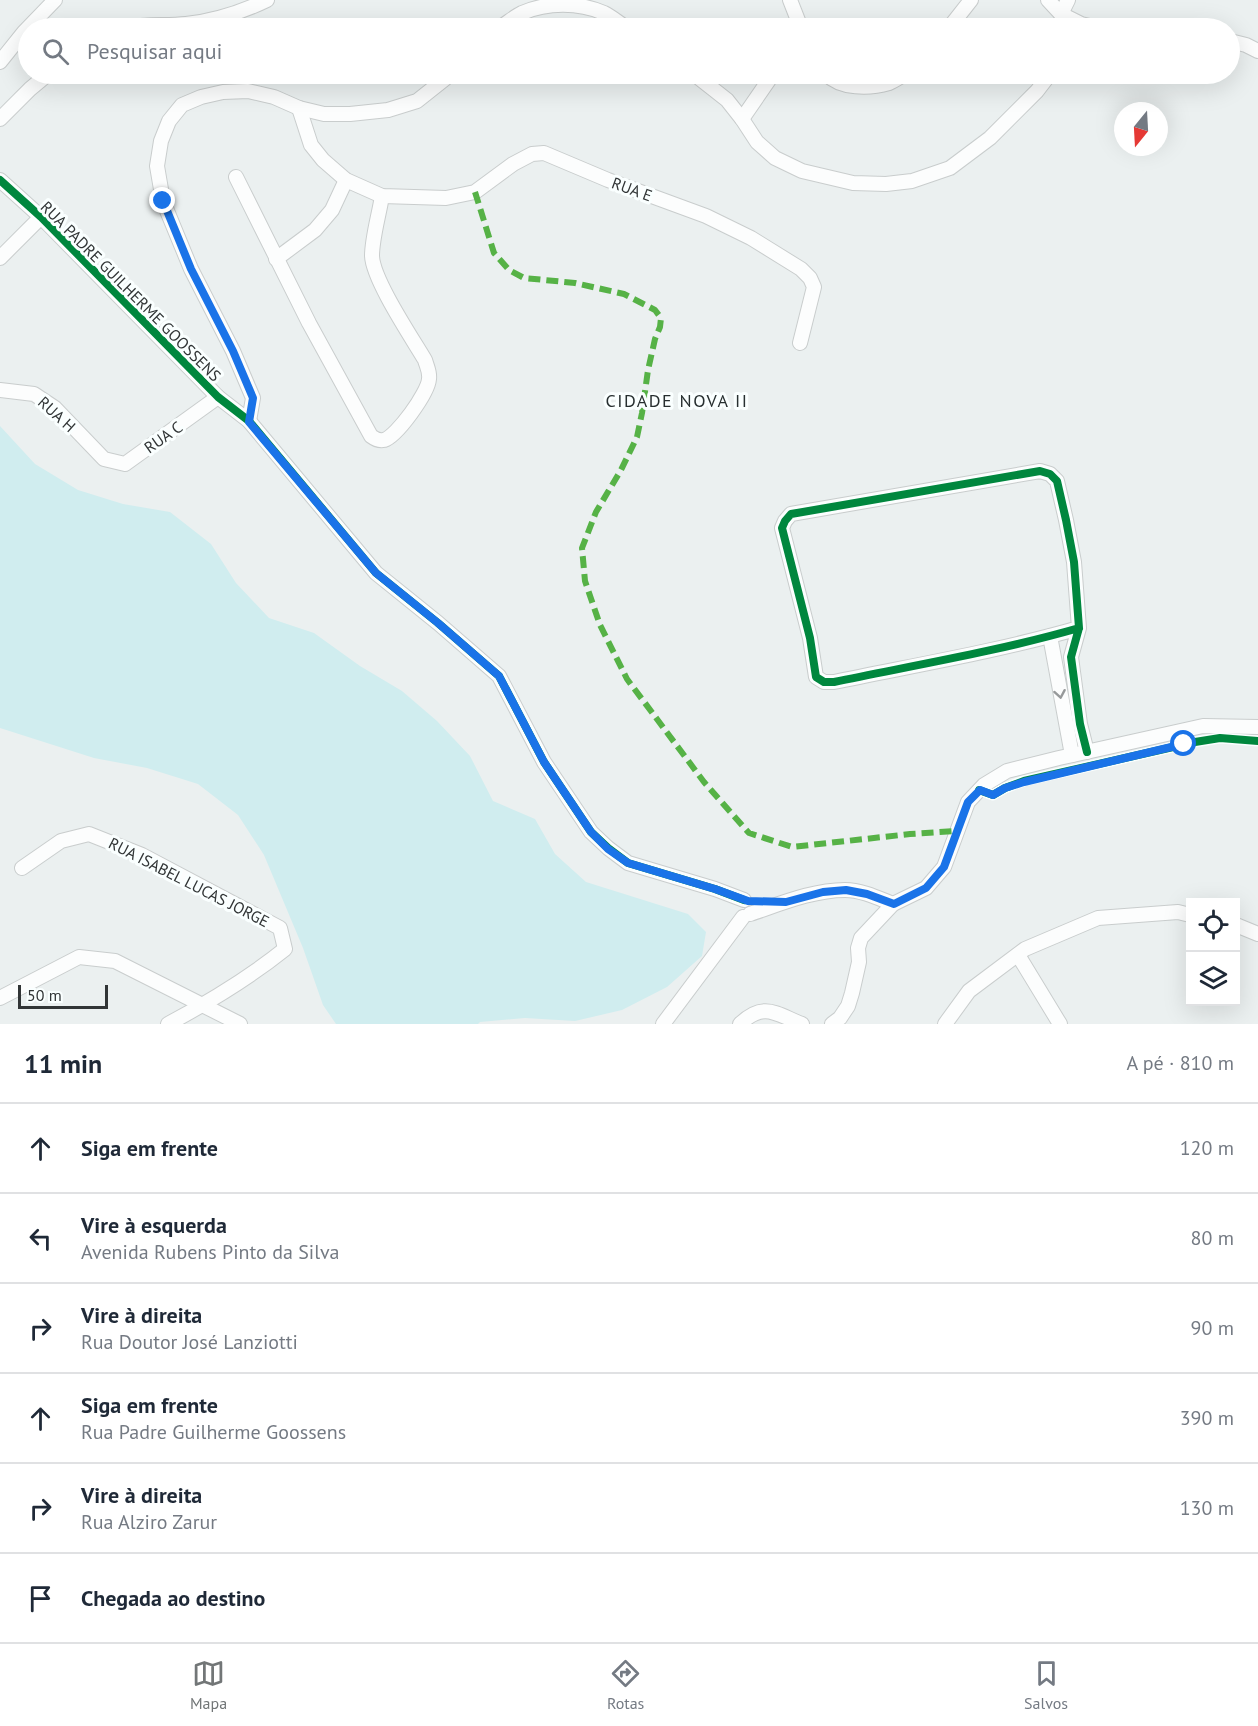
<!DOCTYPE html>
<html lang="pt">
<meta charset="utf-8">
<style>
body{margin:0;font-family:"PT Sans",sans-serif;background:#f6f6f7;color:#1f2937}
.controls{position:absolute;right:18px;bottom:18px;display:grid;overflow:hidden;border-radius:0px;box-shadow:0 6px 24px #0002}
.controls button{width:54px;height:54px;display:grid;place-items:center;padding:0;border:0;border-bottom:2px solid #e0e1e3;background:#fff;color:#1f2937;font:30px sans-serif}
.compass{position:absolute;left:1114px;top:102px;width:54px;height:54px;border-radius:50%;background:#fff;box-shadow:0 6px 24px #0002;rotate:198deg}
.scale{position:absolute;left:18px;bottom:15px;width:90px;box-sizing:border-box;padding-left:6px;border:3px solid #313536;border-top:0;font-size:16px;line-height:21px;white-space:nowrap;color:#313536;-webkit-text-stroke:4px #faffff;paint-order:stroke}
.stop{position:absolute;width:18px;height:18px;margin:-14px;border:4px solid #1a73e8;border-radius:50%;background:#fff}
.stop.end{background:#1a73e8;border-color:#fff;box-shadow:0 2px 6px #0008}
.list{margin:0;padding:0;list-style:none}
h2{display:flex;justify-content:space-between;align-items:center;height:78px;margin:0;padding:0 24px;font-size:26px}
h2 small{font-size:20px;font-weight:400;color:#747a83}
.list li{display:grid;grid-template-columns:39px 1fr auto;gap:18px;align-items:center;box-sizing:border-box;height:90px;padding:0 24px;border-top:2px solid #e0e1e3}
.list b{display:block;font-size:22px;white-space:nowrap}
.list p{margin:0;font-size:20px;white-space:nowrap;color:#747a83}
.list em{font-size:20px;font-style:normal;color:#747a83}
.icon{flex:none;width:33px;height:33px;fill:none;stroke:currentColor;stroke-width:2;stroke-linecap:round;stroke-linejoin:round}
.map{position:relative;flex:none;width:1258px;height:1024px;overflow:hidden}
.search{position:absolute;background:#fff;box-shadow:0 6px 24px #0002;left:18px;right:18px;top:18px;height:66px;display:flex;align-items:center;gap:15px;box-sizing:border-box;padding:0 21px;border-radius:33px;color:#747a83;font-size:22px}
.sheet{height:618px;background:#fff}
nav{display:flex;justify-content:space-around;align-items:center;box-sizing:border-box;height:84px;border-top:2px solid #e0e1e3;background:#fff;font-size:16px;color:#747a83}
nav a{display:grid;justify-items:center;gap:3px}
nav .on{color:#727677}
.map>svg:first-child{display:block}
.green{fill:#d0edef}
.lines{fill:none;stroke-linecap:round;stroke-linejoin:round}
.minor-casing{stroke:#c9cdcd;stroke-width:16}
.minor{stroke:#fcfdfd;stroke-width:14}
.quiet{stroke:#56b246;stroke-width:6;stroke-dasharray:12 6;stroke-linecap:butt}
.cycleway-casing{stroke:#faffff;stroke-width:11}
.cycleway{stroke:#00873e;stroke-width:8}
.oneway{stroke:#96999a}
.route{stroke:#1a73e8;stroke-width:8}
.labels{text-anchor:middle;dominant-baseline:central;stroke-width:6;stroke-linejoin:round;paint-order:stroke}
.street-label{font-size:16px;fill:#313536;stroke:#faffff}
.neighbourhood-label{font-size:18px;letter-spacing:1.5px;fill:#272f30;stroke:#faffff}
</style>
<div class="map">
<svg width="1258" height="1024" viewBox="0 0 1258 1024">
<rect width="100%" height="100%" fill="#ebf0f0"/>
<!-- green -->
<path class="green" d="M0,426L35,464L78,490L123,504L170,512L211,544L236,583L269,618L314,633L360,666L402,691L437,721L470,756L493,801L535,819L555,854L586,882L688,914L706,932L702,956L667,987L622,1010L575,1021L525,1018L480,1022L478,1024H336L323,1005L303,948L264,855L238,815L198,784L147,768L94,758L0,728Z"/>
<g class="lines">
<!-- minor casing -->
<g class="minor-casing">
<g id="minor">
<path d="M790,0L801,28"/>
<path d="M1048,0L1061,14L1081,24L1098,28"/>
<path d="M1061,14L1068,0"/>
<path d="M126,28C146,24 166,26 186,24C214,21 242,12 267,0"/>
<path d="M499,28C506,24 514,17 522,13C547,2 579,2 604,13C612,17 620,24 627,28"/>
<path d="M949,28L971,0"/>
<path d="M1230,41L1246,45L1258,51"/>
<path d="M0,62L24,32L55,0"/>
<path d="M694,74L727,100L742,119L757,142L775,158L802,171L853,183L886,184L912,181L950,168L990,138L1037,91L1050,74"/>
<path d="M826,74C841,89 869,89 889,83C894,81 900,77 905,74"/>
<path d="M299,108L311,145L323,160L346,180L382,196L446,198L475,192L513,164L532,154L544,153L608,180L706,216L751,238L801,269L810,278L814,287L800,343"/>
<path d="M0,119L30,89L48,74"/>
<path d="M742,119L773,74"/>
<path d="M236,177L309,323L371,436C375,439 379,441 384,440C397,436 428,393 429,379C430,372 427,367 425,360C412,338 373,280 372,256C372,238 379,215 382,196"/>
<path d="M0,180L41,217L218,397L249,421L376,573L438,623L499,676L544,762L591,832L608,848L628,863L715,889L744,900"/>
<path d="M0,258L41,217"/>
<path d="M276,259L315,230L332,210L346,180"/>
<path d="M0,390L34,394L55,408L104,459L125,464L218,397"/>
<path d="M249,421L253,398L233,351L191,269L163,201L157,166L161,141L169,121L182,105L201,97L223,92L248,91L274,97L299,108L324,114H350L388,110L417,101L451,74"/>
<path d="M1079,628C999,651 916,665 834,682H824L816,677L810,638L782,528L785,521L791,514L1040,471L1050,474L1057,481L1066,520L1074,562L1079,628L1071,657L1080,724L1087,752"/>
<path d="M1050,636L1072,755"/>
<path d="M22,868L61,841L89,834L142,855L280,928L285,949C249,978 209,1002 168,1024"/>
<path d="M750,914C780,904 813,890 845,890C861,890 878,898 893,904"/>
<path d="M1236,925L1258,934"/>
<path d="M1018,955L1060,1024"/>
<path d="M0,998L79,957L115,961L240,1024"/>
<path d="M663,1024L743,917"/>
<path d="M740,1024C764,1001 776,1014 802,1024"/>
<path d="M832,1024L840,1018L848,1006L852,993L859,962L858,948L861,938L893,904L926,888L944,867L968,802L984,785L1007,771L1059,758L1203,726L1258,727"/>
<path d="M945,1024L969,991L1025,949L1098,918L1178,912L1190,915"/>
</g>
</g>
<!-- minor -->
<use href="#minor" class="minor"/>
<!-- quiet -->
<path class="quiet" d="M475,192L494,253L509,270L524,278L575,283L624,294L655,310L661,318L660,327L655,339L648,370L642,413L637,437L621,470L596,512L582,548L585,581L600,625L627,679L704,782L749,833L792,847L910,834L957,831"/>
<!-- cycleway casing -->
<g class="cycleway-casing">
<g id="cycleway">
<path d="M0,180L41,217L218,397L249,421L376,573L438,623L499,676L544,762L591,832L608,848L628,863L715,889L744,900"/>
<path d="M1079,628C999,651 916,665 834,682H824L816,677L810,638L782,528L785,521L791,514L1040,471L1050,474L1057,481L1066,520L1074,562L1079,628L1071,657L1080,724L1087,752"/>
<path d="M979,790L993,795L1005,788L1024,781L1195,742L1220,738L1258,741"/>
</g>
</g>
<!-- cycleway -->
<use href="#cycleway" class="cycleway"/>
</g>
<!-- one-way arrows -->
<defs><path id="oneway-chevron" d="M-2-3.5L2.5 0L-2 3.5" fill="none" stroke-width="1.6" stroke-linecap="round" stroke-linejoin="round" transform="scale(1.5)"/></defs>
<use class="oneway" href="#oneway-chevron" transform="translate(1060 694) rotate(80)"/>
<g class="lines">
<!-- route -->
<path class="route" d="M163,201L191,269L233,351L253,398L249,422L376,573L438,623L499,676L544,762L591,832L608,849L628,863L715,889L748,901L786,902L823,892L846,890L867,894L894,904L926,888L944,867L968,802L980,790L993,795L1005,788L1024,782L1184,744"/>
</g>
<g class="labels">
<!-- street labels -->
<g class="street-label">
<text transform="translate(632 189) rotate(20)">RUA E</text>
<text transform="translate(131 291) rotate(45)">RUA PADRE GUILHERME GOOSSENS</text>
<text transform="translate(57 414) rotate(42)">RUA H</text>
<text transform="translate(163 437) rotate(-35)">RUA C</text>
<text transform="translate(189 882) rotate(27)">RUA ISABEL LUCAS JORGE</text>
</g>
<!-- neighbourhood labels -->
<g class="neighbourhood-label">
<text x="677" y="400">CIDADE NOVA II</text>
</g>
</g>
</svg>
<div class="controls">
<button><svg class="icon" aria-label="locate" viewBox="0 0 24 24"><circle cx="12" cy="12" r="6"/><path d="M12 2v4M12 18v4M2 12h4M18 12h4"/></svg></button>
<button><svg class="icon" aria-label="layers" viewBox="0 0 24 24"><path d="M12 4l9 5-9 5-9-5zM3 14l9 5 9-5"/></svg></button>
</div>
<svg class="compass" viewBox="-18 -18 36 36"><path d="M0-13l5 13h-10z" fill="#e53935"/><path d="M0 13l5-13h-10z" fill="#747a83"/></svg>
<div class="scale">50 m</div>
<div class="stop" style="left:1184px;top:744px"></div>
<div class="stop end" style="left:163px;top:201px"></div>
<div class="search"><svg class="icon" aria-label="search" viewBox="0 0 24 24"><circle cx="10" cy="10" r="6"/><path d="M15 15l6 6"/></svg>Pesquisar aqui</div>
</div>
<section class="sheet">
<h2>11 min<small>A pé · 810 m</small></h2>
<ul class="list">
<li><svg class="icon" aria-label="ahead" viewBox="0 0 24 24"><path d="M12 20V5M6 11l6-6 6 6"/></svg><div><b>Siga em frente</b></div><em>120 m</em></li>
<li><svg class="icon" aria-label="left" viewBox="0 0 24 24"><path d="M17 20v-9H6M10 6l-5 5 5 5"/></svg><div><b>Vire à esquerda</b><p>Avenida Rubens Pinto da Silva</p></div><em>80 m</em></li>
<li><svg class="icon" aria-label="right" viewBox="0 0 24 24"><path d="M7 20v-9h11M14 6l5 5-5 5"/></svg><div><b>Vire à direita</b><p>Rua Doutor José Lanziotti</p></div><em>90 m</em></li>
<li><svg class="icon" aria-label="ahead" viewBox="0 0 24 24"><path d="M12 20V5M6 11l6-6 6 6"/></svg><div><b>Siga em frente</b><p>Rua Padre Guilherme Goossens</p></div><em>390 m</em></li>
<li><svg class="icon" aria-label="right" viewBox="0 0 24 24"><path d="M7 20v-9h11M14 6l5 5-5 5"/></svg><div><b>Vire à direita</b><p>Rua Alziro Zarur</p></div><em>130 m</em></li>
<li><svg class="icon" aria-label="arrive" viewBox="0 0 24 24"><path d="M6 21V4h12l-3 4 3 4H6"/></svg><div><b>Chegada ao destino</b></div></li>
</ul>
</section>
<nav>
<a class="on"><svg class="icon" aria-label="map" viewBox="0 0 24 24"><path d="M3 6l6-2 6 2 6-2v14l-6 2-6-2-6 2zM9 4v14M15 6v14"/></svg>Mapa</a>
<a><svg class="icon" aria-label="directions" viewBox="0 0 24 24"><path d="M12 3l9 9-9 9-9-9zM9 14v-3h6M13 9l2 2-2 2"/></svg>Rotas</a>
<a><svg class="icon" aria-label="saved" viewBox="0 0 24 24"><path d="M7 4h10v16l-5-4-5 4z"/></svg>Salvos</a>
</nav>
